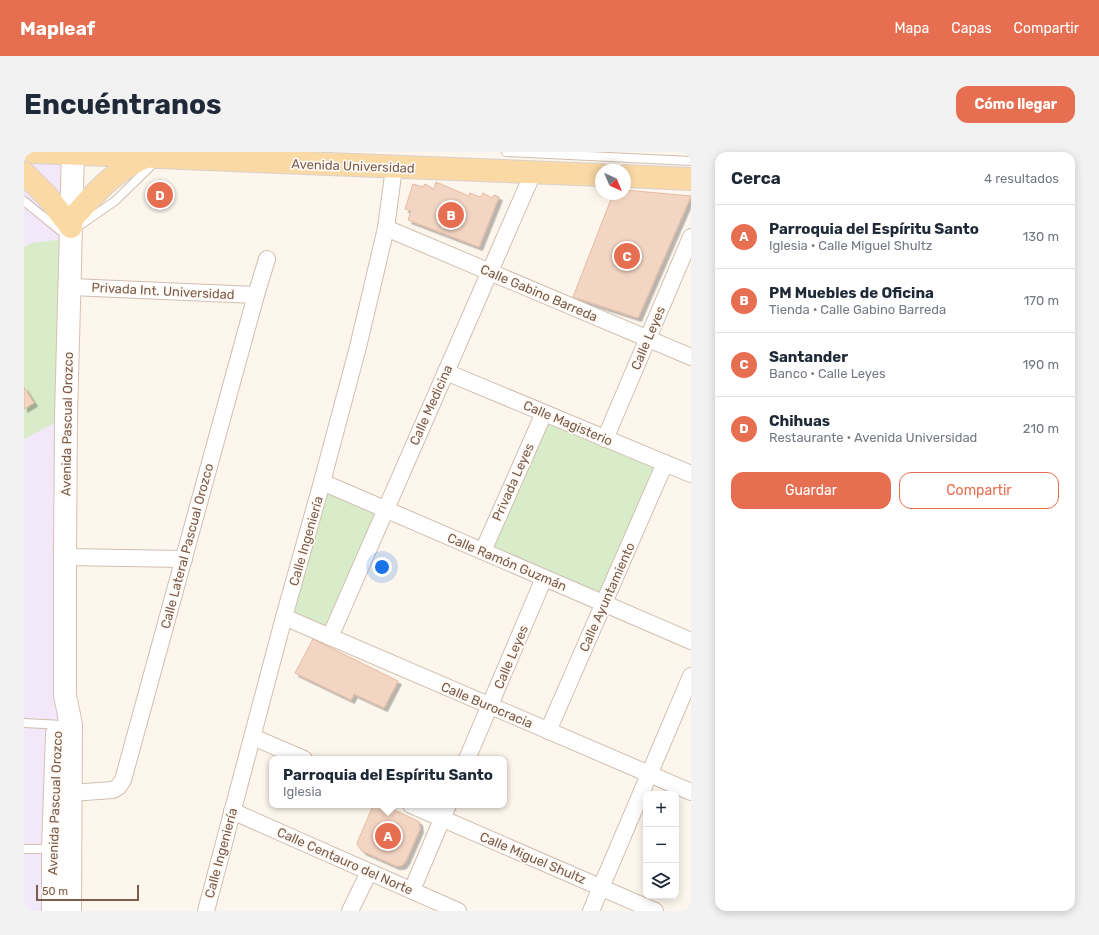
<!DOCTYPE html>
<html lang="es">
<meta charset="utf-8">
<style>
body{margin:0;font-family:Rubik,sans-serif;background:#f2f2f3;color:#1f2937}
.controls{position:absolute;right:12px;bottom:12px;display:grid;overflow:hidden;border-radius:8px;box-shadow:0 2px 10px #0003}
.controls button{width:36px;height:36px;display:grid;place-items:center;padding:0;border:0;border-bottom:1px solid #e0e1e3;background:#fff;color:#1f2937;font:20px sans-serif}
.compass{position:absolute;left:571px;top:12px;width:36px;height:36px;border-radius:50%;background:#fff;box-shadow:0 2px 10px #0003;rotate:136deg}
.scale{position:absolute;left:12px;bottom:10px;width:103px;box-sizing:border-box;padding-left:4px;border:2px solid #7a5c4d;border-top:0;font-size:11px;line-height:14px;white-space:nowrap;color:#7a5c4d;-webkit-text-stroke:3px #fffaf3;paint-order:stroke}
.you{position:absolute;left:358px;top:415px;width:14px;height:14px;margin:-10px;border:3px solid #fff;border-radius:50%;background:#1a73e8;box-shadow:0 0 0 6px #1a73e833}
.badge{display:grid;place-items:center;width:26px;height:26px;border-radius:50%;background:#e76f51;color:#fff;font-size:13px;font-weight:700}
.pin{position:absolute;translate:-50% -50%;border:2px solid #fff;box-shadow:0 1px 4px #0006}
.popup{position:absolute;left:245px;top:604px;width:238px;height:52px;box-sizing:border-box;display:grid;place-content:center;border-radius:8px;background:#fff;filter:drop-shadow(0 1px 3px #0005);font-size:13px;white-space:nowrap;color:#747a83}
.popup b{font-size:15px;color:#1f2937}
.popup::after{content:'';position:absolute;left:50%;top:100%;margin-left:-8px;border:8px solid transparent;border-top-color:#fff}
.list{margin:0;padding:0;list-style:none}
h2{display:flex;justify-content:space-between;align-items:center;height:52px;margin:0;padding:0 16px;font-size:17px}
h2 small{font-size:13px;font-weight:400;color:#747a83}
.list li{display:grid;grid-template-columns:26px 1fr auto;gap:12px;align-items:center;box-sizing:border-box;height:64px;padding:0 16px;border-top:1px solid #e0e1e3}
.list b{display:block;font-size:15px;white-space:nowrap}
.list p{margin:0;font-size:13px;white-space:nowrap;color:#747a83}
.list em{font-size:13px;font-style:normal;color:#747a83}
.actions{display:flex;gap:8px;padding:12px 16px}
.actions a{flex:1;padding:9px 0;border:1px solid #e76f51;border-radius:12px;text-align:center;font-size:14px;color:#e76f51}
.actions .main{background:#e76f51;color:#fff}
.icon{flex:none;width:22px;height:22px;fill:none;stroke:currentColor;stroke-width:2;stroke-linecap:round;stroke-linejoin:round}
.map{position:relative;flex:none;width:667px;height:759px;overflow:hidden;border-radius:12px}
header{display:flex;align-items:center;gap:24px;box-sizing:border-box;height:56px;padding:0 20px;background:#e76f51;color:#fff}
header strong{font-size:19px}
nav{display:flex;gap:22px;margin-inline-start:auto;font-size:14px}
.intro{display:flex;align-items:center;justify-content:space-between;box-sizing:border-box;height:96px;padding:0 24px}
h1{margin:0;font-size:28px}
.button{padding:10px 18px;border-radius:12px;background:#e76f51;color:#fff;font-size:14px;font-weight:700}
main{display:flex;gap:24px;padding:0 24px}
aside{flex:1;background:#fff;border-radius:12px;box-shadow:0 2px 10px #0003}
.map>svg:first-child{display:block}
.education{fill:#f3e8fa}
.green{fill:#d8ecc9}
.building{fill:#f3d5c3;stroke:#e6bba3;filter:url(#shadow)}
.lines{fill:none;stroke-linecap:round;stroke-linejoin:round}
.lane-casing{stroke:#d1beb0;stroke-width:10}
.street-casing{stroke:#d1beb0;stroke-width:18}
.secondary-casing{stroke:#d6c0b0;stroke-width:24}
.primary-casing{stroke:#dad1cd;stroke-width:24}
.lane{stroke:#fff;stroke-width:8}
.street{stroke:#fff;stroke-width:16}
.secondary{stroke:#fff;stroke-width:22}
.primary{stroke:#fbd9a5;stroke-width:22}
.labels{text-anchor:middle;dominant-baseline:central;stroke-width:3.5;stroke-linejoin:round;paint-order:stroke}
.street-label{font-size:13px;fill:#7a5c4d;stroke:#fffaf3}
</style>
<header>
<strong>Mapleaf</strong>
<nav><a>Mapa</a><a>Capas</a><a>Compartir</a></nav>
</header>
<div class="intro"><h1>Encuéntranos</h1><a class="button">Cómo llegar</a></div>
<main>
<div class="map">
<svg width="667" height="759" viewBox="0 0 667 759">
<defs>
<filter id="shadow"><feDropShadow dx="3.5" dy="3.5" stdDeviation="0" flood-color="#0004"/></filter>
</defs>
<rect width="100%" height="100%" fill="#fdf6ec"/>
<!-- education -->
<path class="education" d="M0,0L49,2L41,543L33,572L29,759H0Z"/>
<!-- green -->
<g class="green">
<path d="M47,86L42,265L0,287V95L7,91Z"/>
<path d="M520,261L641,311L580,452L459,399Z"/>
<path d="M298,330L362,357L306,485L260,465Z"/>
</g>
<!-- building -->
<g class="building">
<path d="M412,30L445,44L446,41L456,45L459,41L468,46L470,43L475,45L455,95L384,68L387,59L381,57L389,32L399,35L401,32L410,37Z"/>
<path d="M601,38L667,44L614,166L549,145L589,42H601Z"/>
<path d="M0,235L10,251L0,257Z"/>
<path d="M289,487L374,529L360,556L330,542L327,548L271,521Z"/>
<path d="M351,653H359L392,668L395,670L396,677L382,709L379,713L376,714H372L338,699L334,694L333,691L348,656Z"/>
</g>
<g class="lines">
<!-- lane casing -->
<g class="lane-casing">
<g id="lane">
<path d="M482,0L667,9"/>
<path d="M0,49L43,84"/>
<path d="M49,78L91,49L132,9"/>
<path d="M0,571L39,573"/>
<path d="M0,697H28"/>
</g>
</g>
<!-- street casing -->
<g class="street-casing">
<g id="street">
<path d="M362,76L667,205"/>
<path d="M47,135L232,143"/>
<path d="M422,220L667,322"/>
<path d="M581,287L667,85"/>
<path d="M298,330L667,489"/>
<path d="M459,399L520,261"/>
<path d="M41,405L160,407"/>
<path d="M260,465L667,640"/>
<path d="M306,485L509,21"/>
<path d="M524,579L641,311"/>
<path d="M229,585L280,607"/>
<path d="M443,607L520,426"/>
<path d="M47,641L89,638L94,635L99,628L232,143L243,107"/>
<path d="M387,653L631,759"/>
<path d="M208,659L434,759"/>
<path d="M388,738L424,653"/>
<path d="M182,759L260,465L298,330L334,195L362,76L370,16"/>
<path d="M326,759L345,720"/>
<path d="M567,759L667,524"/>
</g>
</g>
<!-- secondary casing -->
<g class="secondary-casing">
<g id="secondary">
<path d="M29,759V697L33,582"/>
<path d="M46,759L47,573L41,543V405L42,265L49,0"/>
</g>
</g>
<!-- primary casing -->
<g class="primary-casing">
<g id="primary">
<path d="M9,0L577,23"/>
<path d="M0,21L23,44L47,75"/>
<path d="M601,24L667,27"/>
<path d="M48,67C70,42 90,19 121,5"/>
</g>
</g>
<!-- lane -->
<use href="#lane" class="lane"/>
<!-- street -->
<use href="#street" class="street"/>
<!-- secondary -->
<use href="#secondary" class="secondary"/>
<!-- primary -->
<use href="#primary" class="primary"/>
</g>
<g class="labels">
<!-- street labels -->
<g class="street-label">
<text transform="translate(329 14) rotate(2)">Avenida Universidad</text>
<text transform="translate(139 139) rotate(3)">Privada Int. Universidad</text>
<text transform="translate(515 141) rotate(23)">Calle Gabino Barreda</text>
<text transform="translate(624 186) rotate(-67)">Calle Leyes</text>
<text transform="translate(407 253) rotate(-66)">Calle Medicina</text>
<text transform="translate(544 271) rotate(23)">Calle Magisterio</text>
<text transform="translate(43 272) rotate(-89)">Avenida Pascual Orozco</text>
<text transform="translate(489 330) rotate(-66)">Privada Leyes</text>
<text transform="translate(282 389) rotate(-74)">Calle Ingeniería</text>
<text transform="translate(163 394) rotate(-75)">Calle Lateral Pascual Orozco</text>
<text transform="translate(483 410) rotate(23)">Calle Ramón Guzmán</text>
<text transform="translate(583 445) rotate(-66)">Calle Ayuntamiento</text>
<text transform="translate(487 505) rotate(-67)">Calle Leyes</text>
<text transform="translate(463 553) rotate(23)">Calle Burocracia</text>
<text transform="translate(31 651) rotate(-88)">Avenida Pascual Orozco</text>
<text transform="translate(197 701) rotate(-75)">Calle Ingeniería</text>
<text transform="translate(509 706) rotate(23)">Calle Miguel Shultz</text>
<text transform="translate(321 709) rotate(24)">Calle Centauro del Norte</text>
</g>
</g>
</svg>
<div class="controls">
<button>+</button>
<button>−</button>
<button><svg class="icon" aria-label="layers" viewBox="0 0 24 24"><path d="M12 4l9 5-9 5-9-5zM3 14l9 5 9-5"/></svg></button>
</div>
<svg class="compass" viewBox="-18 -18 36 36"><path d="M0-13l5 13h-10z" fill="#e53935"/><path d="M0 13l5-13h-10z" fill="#747a83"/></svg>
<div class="scale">50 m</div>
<div class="you"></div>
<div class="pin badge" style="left:364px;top:684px">A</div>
<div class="popup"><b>Parroquia del Espíritu Santo</b>Iglesia</div>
<div class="pin badge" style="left:427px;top:63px">B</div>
<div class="pin badge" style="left:603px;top:104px">C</div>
<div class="pin badge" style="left:136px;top:43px">D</div>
</div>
<aside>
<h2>Cerca<small>4 resultados</small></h2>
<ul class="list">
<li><span class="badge">A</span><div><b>Parroquia del Espíritu Santo</b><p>Iglesia · Calle Miguel Shultz</p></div><em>130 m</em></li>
<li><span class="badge">B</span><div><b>PM Muebles de Oficina</b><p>Tienda · Calle Gabino Barreda</p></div><em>170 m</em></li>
<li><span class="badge">C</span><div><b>Santander</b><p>Banco · Calle Leyes</p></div><em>190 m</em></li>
<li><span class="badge">D</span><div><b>Chihuas</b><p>Restaurante · Avenida Universidad</p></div><em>210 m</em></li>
</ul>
<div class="actions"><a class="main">Guardar</a><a>Compartir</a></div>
</aside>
</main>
